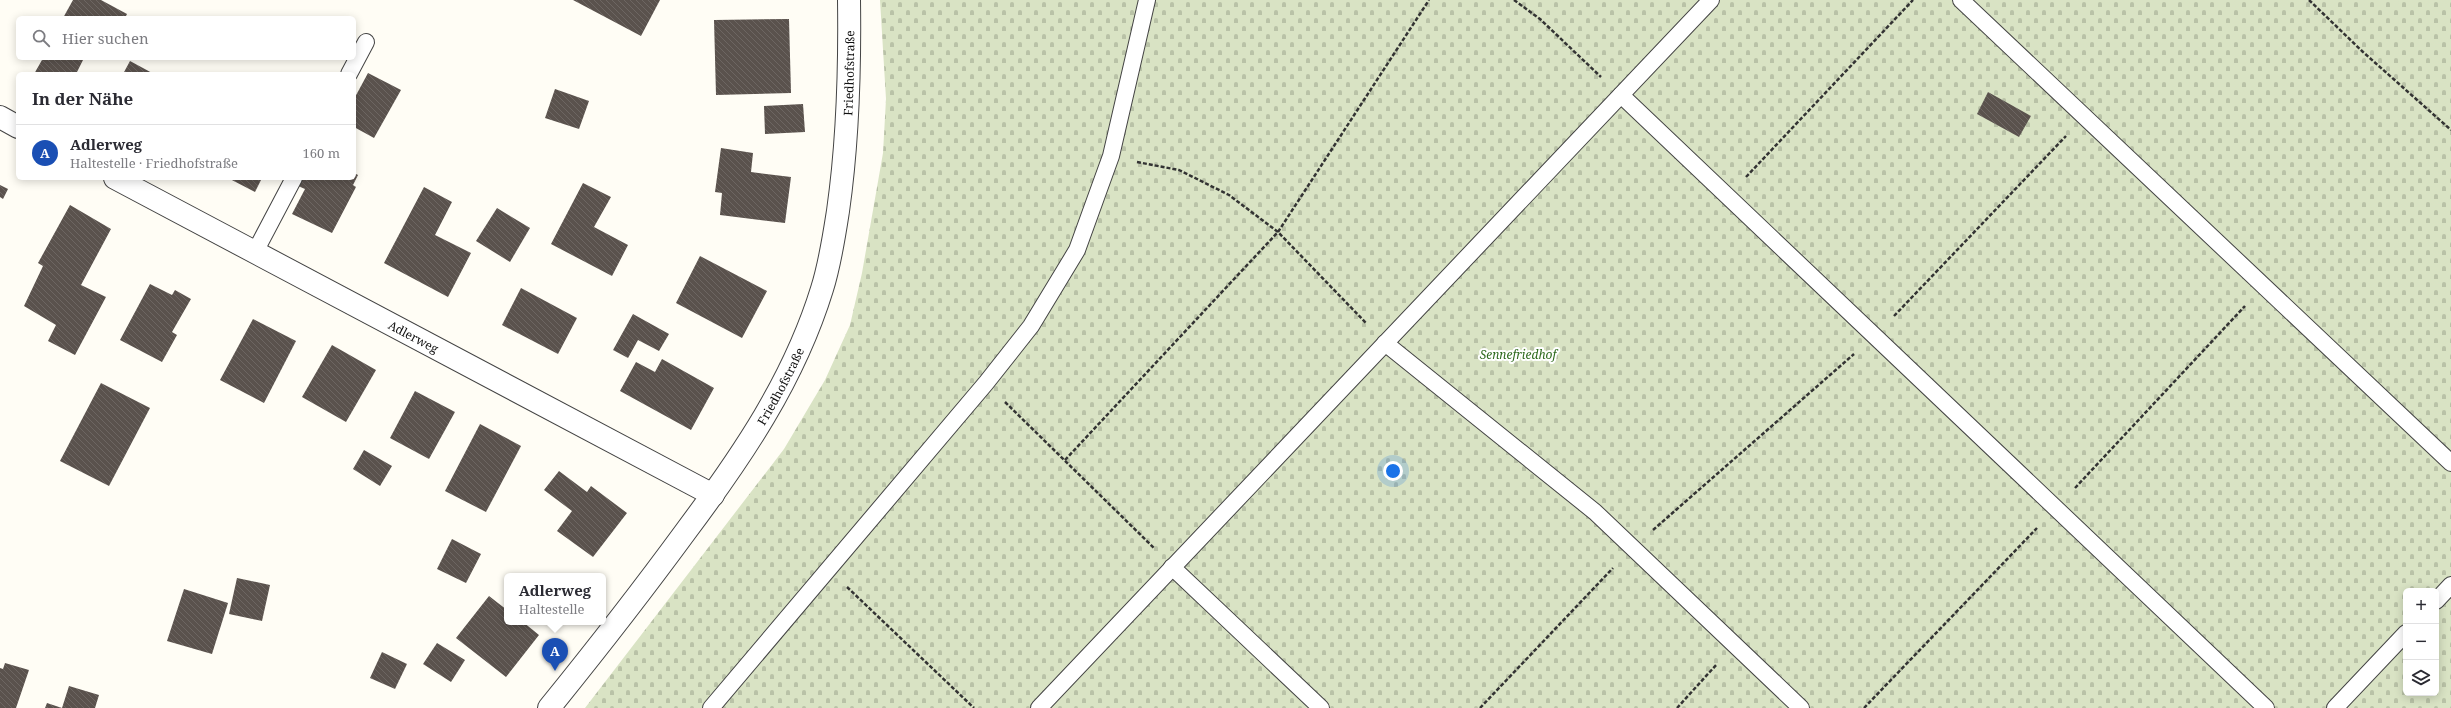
<!DOCTYPE html>
<html lang="de">
<meta charset="utf-8">
<style>
body{margin:0;font-family:"Noto Serif",serif;background:#f2f2f3;color:#2b2b33}
.controls{position:absolute;right:12px;bottom:12px;display:grid;overflow:hidden;border-radius:6px;box-shadow:0 2px 10px #0003}
.controls button{width:36px;height:36px;display:grid;place-items:center;padding:0;border:0;border-bottom:1px solid #e1e1e2;background:#fff;color:#2b2b33;font:20px sans-serif}
.you{position:absolute;left:1393px;top:471px;width:14px;height:14px;margin:-10px;border:3px solid #fff;border-radius:50%;background:#1a73e8;box-shadow:0 0 0 6px #1a73e833}
.badge{display:grid;place-items:center;width:26px;height:26px;border-radius:50%;background:#c4262e;color:#fff;font-size:13px;font-weight:700}
.pin{position:absolute;translate:-50% -33px;filter:drop-shadow(0 1px 2px #0008)}
.pin::after{content:'';position:absolute;top:21px;width:14px;height:12px;background:inherit;clip-path:polygon(0 0,100% 0,50% 100%)}
.popup{position:absolute;left:504px;top:573px;width:102px;height:52px;box-sizing:border-box;display:grid;place-content:center;border-radius:6px;background:#fff;filter:drop-shadow(0 1px 3px #0005);font-size:13px;white-space:nowrap;color:#7c7c81}
.popup b{font-size:15px;color:#2b2b33}
.popup::after{content:'';position:absolute;left:50%;top:100%;margin-left:-8px;border:8px solid transparent;border-top-color:#fff}
.list{margin:0;padding:0;list-style:none}
h2{display:flex;justify-content:space-between;align-items:center;height:52px;margin:0;padding:0 16px;font-size:17px}
h2 small{font-size:13px;font-weight:400;color:#7c7c81}
.list li{display:grid;grid-template-columns:26px 1fr auto;gap:12px;align-items:center;box-sizing:border-box;height:56px;padding:0 16px;border-top:1px solid #e1e1e2}
.list b{display:block;font-size:15px;white-space:nowrap}
.list p{margin:0;font-size:13px;white-space:nowrap;color:#7c7c81}
.list em{font-size:13px;font-style:normal;color:#7c7c81}
.icon{flex:none;width:22px;height:22px;fill:none;stroke:currentColor;stroke-width:2;stroke-linecap:round;stroke-linejoin:round}
.map{position:relative;flex:none;width:2451px;height:708px;overflow:hidden}
.search{position:absolute;background:#fff;box-shadow:0 2px 10px #0003;left:16px;top:16px;width:340px;height:44px;display:flex;align-items:center;gap:10px;box-sizing:border-box;padding:0 14px;border-radius:6px;color:#7c7c81;font-size:15px}
.panel{position:absolute;background:#fff;box-shadow:0 2px 10px #0003;left:16px;top:72px;width:340px;height:108px;border-radius:6px}
.map>svg:first-child{display:block}
.cemetery{fill:url(#cemetery-stones);fill-rule:evenodd}
.building{fill:url(#building-back-hatch)}
.lines{fill:none;stroke-linecap:round;stroke-linejoin:round}
.lane-casing{stroke:#444;stroke-width:18}
.street-casing{stroke:#444;stroke-width:24}
.path{stroke:#333;stroke-width:2.5;stroke-dasharray:4 2;stroke-linecap:butt}
.lane{stroke:#fff;stroke-width:16}
.street{stroke:#fff;stroke-width:22}
.labels{text-anchor:middle;dominant-baseline:central;stroke-width:4;stroke-linejoin:round;paint-order:stroke}
.street-label{font-size:12px;fill:#111;stroke:#fff}
.park-label{font-size:12px;font-style:italic;fill:#2f6b1f;stroke:#fff}
</style>
<div class="map">
<svg width="2451" height="708" viewBox="0 0 2451 708">
<defs>
<pattern id="cemetery-stones" width="16" height="16" patternUnits="userSpaceOnUse"><rect width="16" height="16" fill="#d9e3c4"/><path d="M2 7V4a2 2 0 0 1 4 0v3zM10 15v-3a2 2 0 0 1 4 0v3z" fill="#b9c2a7"/></pattern>
<pattern id="building-back-hatch" width="6" height="6" patternUnits="userSpaceOnUse"><rect width="6" height="6" fill="#5a524d"/><path d="M-1 5l2 2M0 0l6 6M5-1l2 2" fill="none" stroke="#6d6662"/></pattern>
</defs>
<rect width="100%" height="100%" fill="#fffdf5"/>
<!-- cemetery -->
<path class="cemetery" d="M880,0H2451V708H585L784,449L825,380L850,325L862,273L883,153L886,99ZM2406,591H2436V693H2406Z"/>
<!-- building -->
<g class="building">
<path d="M73,0H101L127,14L125,18H63Z"/>
<path d="M573,0H660L641,36Z"/>
<path d="M789,19L791,93L716,95L714,20Z"/>
<path d="M38,58H84L76,74H34L42,60Z"/>
<path d="M130,61L154,74H123Z"/>
<path d="M368,73L401,90L374,138L354,127V99Z"/>
<path d="M555,89L589,101L579,129L545,118Z"/>
<path d="M1988,92L2031,116L2019,137L1977,114Z"/>
<path d="M803,104L805,132L765,134L764,106Z"/>
<path d="M721,148L753,153L751,172L791,177L785,223L720,215L722,193L715,192Z"/>
<path d="M354,173L358,175L353,185L356,187L332,233L292,214L305,189L298,186L302,178H354Z"/>
<path d="M228,178H262L255,192Z"/>
<path d="M583,183L611,197L594,227L628,245L612,276L551,244Z"/>
<path d="M0,185L8,189L3,199L0,197Z"/>
<path d="M424,187L452,202L435,235L471,253L448,297L384,263Z"/>
<path d="M70,205L111,229L81,285L106,297L75,355L48,341L56,325L24,306L43,266L38,263Z"/>
<path d="M497,208L530,228L510,262L476,241Z"/>
<path d="M700,256L767,291L742,338L676,303Z"/>
<path d="M150,284L172,295L175,290L191,299L172,332L177,335L162,362L120,340Z"/>
<path d="M521,288L577,318L558,354L502,325Z"/>
<path d="M633,314L669,334L659,351L638,340L628,358L613,350Z"/>
<path d="M253,319L296,341L264,403L220,380Z"/>
<path d="M332,345L376,370L346,422L302,397Z"/>
<path d="M662,359L714,388L691,430L620,391L636,362L655,372Z"/>
<path d="M101,383L150,408L109,486L60,461Z"/>
<path d="M415,391L455,412L429,459L390,438Z"/>
<path d="M480,424L521,446L486,512L445,491Z"/>
<path d="M364,450L392,466L380,486L353,469Z"/>
<path d="M559,471L587,492L591,486L627,513L593,557L557,531L572,511L544,490Z"/>
<path d="M452,539L481,554L466,583L437,569Z"/>
<path d="M237,578L270,585L262,621L229,614Z"/>
<path d="M184,589L228,603L212,654L167,641Z"/>
<path d="M489,596L507,610V622H523L539,635L506,677L456,638Z"/>
<path d="M437,643L465,660L451,682L423,664Z"/>
<path d="M382,652L407,664L395,689L370,678Z"/>
<path d="M5,663L29,670L16,708H0V668L3,669Z"/>
<path d="M69,686L99,695L95,708H45L47,703L62,708Z"/>
</g>
<g class="lines">
<!-- lane casing -->
<g class="lane-casing">
<g id="lane">
<path d="M1961,0L2451,463"/>
<path d="M349,74L366,42"/>
<path d="M1621,95L2266,708"/>
<path d="M255,252L294,178"/>
<path d="M1385,343L1595,512L1801,708"/>
<path d="M1172,567L1321,708"/>
<path d="M2436,601L2451,585"/>
<path d="M711,708L986,383L1031,326L1077,250L1111,156L1147,0"/>
<path d="M1039,708L1711,0"/>
<path d="M2335,708L2406,633"/>
</g>
</g>
<!-- street casing -->
<g class="street-casing">
<g id="street">
<path d="M0,117L18,127"/>
<path id="s1" d="M115,178L713,495"/>
<path id="s2" d="M549,708C596,650 642,591 686,531C742,456 794,380 822,289C830,264 834,237 838,211C848,141 850,71 849,0"/>
</g>
</g>
<!-- path -->
<g class="path">
<path d="M1514,0L1540,19L1601,77"/>
<path d="M2309,0L2363,52L2451,130"/>
<path d="M1137,162L1179,170L1229,195L1278,232L1366,323"/>
<path d="M1746,177L1913,0"/>
<path d="M1894,316L2066,136"/>
<path d="M1005,402L1154,548"/>
<path d="M1065,460L1278,232L1429,0"/>
<path d="M2075,488L2245,306"/>
<path d="M1653,530L1854,354"/>
<path d="M847,587L974,708"/>
<path d="M1480,708L1613,568"/>
<path d="M1677,708L1717,664"/>
<path d="M1864,708L2037,528"/>
</g>
<!-- lane -->
<use href="#lane" class="lane"/>
<!-- street -->
<use href="#street" class="street"/>
</g>
<g class="labels">
<!-- street labels -->
<g class="street-label">
<text stroke="none"><textPath href="#s2" startOffset="721">Friedhofstraße</textPath></text>
<text stroke="none"><textPath href="#s1" startOffset="338">Adlerweg</textPath></text>
<text stroke="none"><textPath href="#s2" startOffset="397">Friedhofstraße</textPath></text>
</g>
<!-- park labels -->
<g class="park-label">
<text x="1518" y="354">Sennefriedhof</text>
</g>
</g>
</svg>
<div class="controls">
<button>+</button>
<button>−</button>
<button><svg class="icon" aria-label="layers" viewBox="0 0 24 24"><path d="M12 4l9 5-9 5-9-5zM3 14l9 5 9-5"/></svg></button>
</div>
<div class="you"></div>
<div class="pin badge" style="left:555px;top:671px;background:#1a4fb4">A</div>
<div class="popup"><b>Adlerweg</b>Haltestelle</div>
<div class="search"><svg class="icon" aria-label="search" viewBox="0 0 24 24"><circle cx="10" cy="10" r="6"/><path d="M15 15l6 6"/></svg>Hier suchen</div>
<section class="panel">
<h2>In der Nähe<small></small></h2>
<ul class="list">
<li><span class="badge" style="background:#1a4fb4">A</span><div><b>Adlerweg</b><p>Haltestelle · Friedhofstraße</p></div><em>160 m</em></li>
</ul>
</section>
</div>
